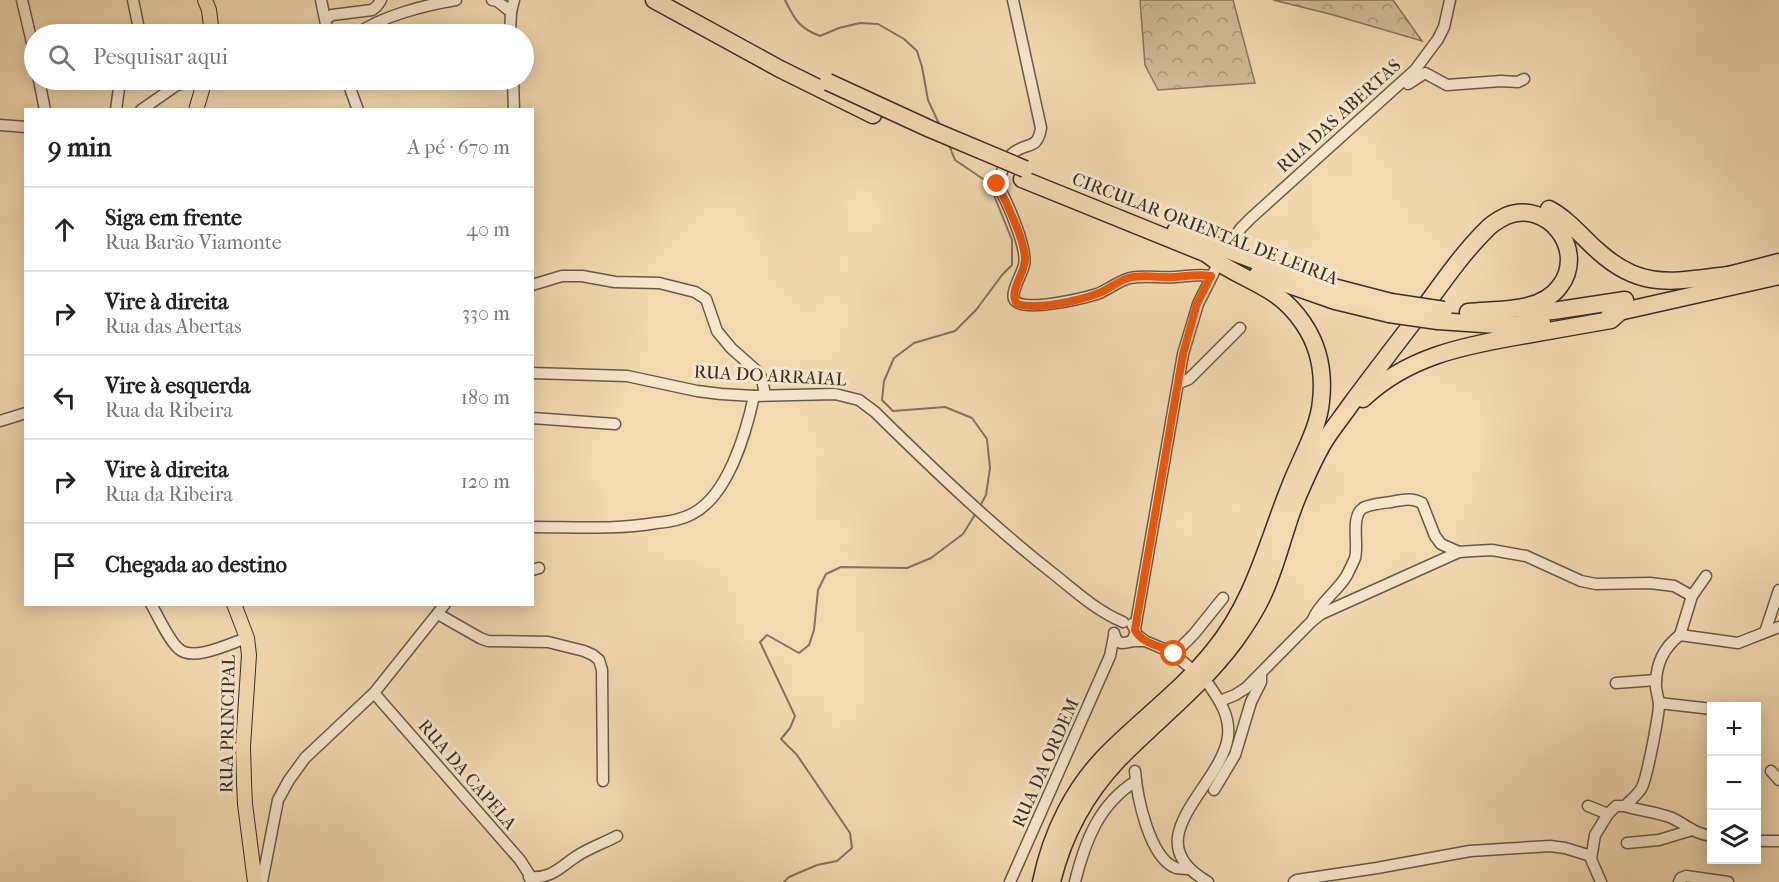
<!DOCTYPE html>
<html lang="pt">
<meta charset="utf-8">
<style>
body{margin:0;font-family:"IM FELL French Canon",serif;background:#f2f2f2;color:#222}
.controls{position:absolute;right:18px;bottom:18px;display:grid;overflow:hidden;border-radius:0px;box-shadow:0 3px 15px #0003}
.controls button{width:54px;height:54px;display:grid;place-items:center;padding:0;border:0;border-bottom:2px solid #e0e0e0;background:#fff;color:#222;font:30px sans-serif}
.stop{position:absolute;width:18px;height:18px;margin:-14px;border:4px solid #ea580c;border-radius:50%;background:#fff}
.stop.end{background:#ea580c;border-color:#fff;box-shadow:0 2px 6px #0008}
.list{margin:0;padding:0;list-style:none}
h2{display:flex;justify-content:space-between;align-items:center;height:78px;margin:0;padding:0 24px;font-size:26px}
h2 small{font-size:20px;font-weight:400;color:#767676}
.list li{display:grid;grid-template-columns:39px 1fr auto;gap:18px;align-items:center;box-sizing:border-box;height:84px;padding:0 24px;border-top:2px solid #e0e0e0}
.list b{display:block;font-size:22px;white-space:nowrap}
.list p{margin:0;font-size:20px;white-space:nowrap;color:#767676}
.list em{font-size:20px;font-style:normal;color:#767676}
.icon{flex:none;width:33px;height:33px;fill:none;stroke:currentColor;stroke-width:2;stroke-linecap:round;stroke-linejoin:round}
.map{position:relative;flex:none;width:1779px;height:882px;overflow:hidden}
.search{position:absolute;background:#fff;box-shadow:0 3px 15px #0003;left:24px;top:24px;width:510px;height:66px;display:flex;align-items:center;gap:15px;box-sizing:border-box;padding:0 21px;border-radius:33px;color:#767676;font-size:22px}
.panel{position:absolute;background:#fff;box-shadow:0 3px 15px #0003;left:24px;top:108px;width:510px;height:498px;border-radius:0px}
.map>svg:first-child{display:block}
.forest{fill:url(#forest-crowns);stroke:#867560;stroke-width:1.5}
.lines{fill:none;stroke-linecap:round;stroke-linejoin:round}
.stream{stroke:#83725e;stroke-width:2}
.minor-casing{stroke:#68594a;stroke-width:13}
.major-casing{stroke:#392e28;stroke-width:16}
.highway-casing{stroke:#392e28;stroke-width:19}
.minor{stroke:#f7e6cc;stroke-width:10}
.major{stroke:#f3d9b0;stroke-width:14}
.highway{stroke:#f3d9b0;stroke-width:16}
.highway-bridge-casing{stroke:#392e28;stroke-width:19;stroke-linecap:butt}
.highway-bridge{stroke:#f3d9b0;stroke-width:16}
.route{stroke:#ea580c;stroke-width:8}
.labels{text-anchor:middle;dominant-baseline:central;stroke-width:6;stroke-linejoin:round;paint-order:stroke}
.street-label{font-size:18px;fill:#392e28;stroke:#f7e6cc}
</style>
<div class="map">
<svg width="1779" height="882" viewBox="0 0 1779 882">
<defs>
<pattern id="forest-crowns" width="20" height="18" patternUnits="userSpaceOnUse" patternTransform="scale(1.5)"><rect width="20" height="18" fill="#d3bc99"/><path d="M2 6a3 3 0 1 1 6 0M12 15a3 3 0 1 1 6 0" fill="none" stroke="#ac997d"/></pattern>
</defs>
<rect width="100%" height="100%" fill="#f3d9b0"/>
<filter id="stains"><feTurbulence type="fractalNoise" baseFrequency=".00333" numOctaves="4"/><feColorMatrix values="0 0 0 0 .2 0 0 0 0 .09 0 0 0 0 .02 0 0 0 .5 -.17"/></filter>
<radialGradient id="worn" r=".72"><stop offset=".6" stop-color="#630" stop-opacity="0"/><stop offset="1" stop-color="#630" stop-opacity=".3"/></radialGradient>
<!-- forest -->
<g class="forest">
<path d="M1140,0H1233L1255,83L1158,90L1145,65Z"/>
<path d="M1273,0H1393L1422,41L1330,14Z"/>
</g>
<g class="lines">
<!-- stream -->
<g class="stream">
<path d="M785,0C795,20 799,28 820,36L839,28L860,23L878,24L904,39L917,51L922,67L928,100L940,126"/>
<path d="M949,145L955,160L989,183L1012,240V265L1002,275L976,310L955,331L914,343L894,358L884,381L882,400L893,411L945,407L972,418L987,439L990,468L986,495L980,506"/>
<path d="M784,882L789,877L817,865L837,861L852,848L850,833L797,755L781,739L790,728L795,716L760,642L767,635L799,653L809,645L814,630L818,590L826,574L841,567L907,568L931,558L963,534L976,513"/>
</g>
<!-- minor casing -->
<g class="minor-casing">
<g id="minor">
<path d="M22,0L34,51"/>
<path d="M133,0L140,34"/>
<path d="M321,0L328,34"/>
<path d="M492,0L497,1L511,12L510,34"/>
<path d="M1013,0L1041,128C1037,152 1026,141 1012,154C1005,160 1001,175 997,184C1006,199 1028,248 1024,265C1022,274 1011,291 1014,299C1019,314 1084,298 1097,294C1108,290 1118,281 1130,278C1145,275 1160,278 1175,277C1188,276 1199,274 1211,276"/>
<path d="M511,12L514,0"/>
<path d="M326,19L332,15L372,10L377,6L381,0"/>
<path d="M357,34C382,16 425,5 456,0"/>
<path d="M39,80L45,110"/>
<path d="M347,80L358,110"/>
<path d="M513,80L514,110"/>
<path d="M1408,84L1425,73L1447,85L1501,81L1518,82L1524,79"/>
<path d="M116,110L119,88L123,80"/>
<path d="M141,110L177,85L189,82L204,84"/>
<path d="M0,125L26,127"/>
<path d="M1230,244L1241,228L1251,218L1415,70L1438,39L1444,27L1450,0"/>
<path d="M532,285L562,276H582L615,282L659,283L695,292L706,299L717,331L731,348L758,372L762,379L765,395"/>
<path d="M532,373L627,376L697,391L721,394L754,396L835,394L859,400L875,412C933,469 991,525 1055,575C1076,592 1097,611 1123,622"/>
<path d="M1179,383L1189,379L1240,328"/>
<path d="M532,418L615,424"/>
<path d="M0,421L26,413"/>
<path d="M532,527C574,527 615,530 656,523C668,522 681,520 692,514C728,496 746,433 754,396"/>
<path d="M532,570L539,568"/>
<path d="M1692,596L1706,576"/>
<path d="M151,604C158,616 169,641 179,649C194,662 230,643 247,638"/>
<path d="M438,614L480,638L488,641L548,642L584,651L593,655L599,660L602,670L603,781"/>
<path d="M1313,619C1320,602 1338,591 1347,575C1350,569 1353,563 1355,558C1359,544 1350,517 1363,508C1370,504 1383,503 1391,502C1402,500 1411,497 1422,503L1435,536L1441,544L1459,552"/>
<path d="M1132,624L1136,632L1132,641"/>
<path d="M1135,629L1183,354L1198,304L1215,270"/>
<path d="M1765,632L1779,590"/>
<path d="M1114,633C1118,648 1124,642 1135,641C1138,641 1142,641 1145,641"/>
<path d="M1140,637L1145,641L1171,652L1188,666"/>
<path d="M1174,654L1194,634L1223,598"/>
<path d="M1616,683L1656,680"/>
<path d="M374,693L520,860L529,874L531,882"/>
<path d="M1220,701L1235,695L1246,688L1311,622L1321,614L1459,552L1473,551L1492,550L1526,556L1581,581L1596,584L1650,583L1674,586L1692,596L1680,635"/>
<path d="M1659,703L1712,709"/>
<path d="M1135,771C1137,796 1149,858 1176,868C1180,869 1185,869 1190,869"/>
<path d="M1771,771L1779,780"/>
<path d="M1214,790L1235,755L1251,702L1261,682V673"/>
<path d="M1588,806L1608,814"/>
<path d="M1625,806C1640,811 1658,812 1672,818C1687,825 1694,834 1712,836"/>
<path d="M1756,841H1779"/>
<path d="M1627,843L1659,840L1692,830"/>
<path d="M529,877C552,879 560,867 577,856C589,848 604,843 617,836"/>
<path d="M262,882L278,800L289,780L305,758L374,693L445,604"/>
<path d="M1010,882L1110,656L1114,636"/>
<path d="M1075,882C1085,841 1099,804 1136,781"/>
<path d="M1208,882C1132,839 1222,787 1228,736C1230,716 1220,701 1209,685"/>
<path d="M1294,882L1297,880L1377,868L1470,851L1550,846L1565,848L1591,856"/>
<path d="M1601,882L1591,859L1595,835L1608,814L1616,806H1625C1631,800 1637,795 1641,789C1647,780 1658,718 1659,706C1659,700 1657,694 1656,688C1655,665 1663,648 1680,635L1738,643L1779,627"/>
<path d="M1679,882L1681,878L1686,876L1728,882"/>
</g>
</g>
<!-- major casing -->
<g class="major-casing">
<g id="major">
<path d="M205,0L209,10L212,34"/>
<path d="M196,110L205,80"/>
<path d="M234,604L247,638L249,655L243,746L244,782L245,804L255,882"/>
</g>
</g>
<!-- highway casing -->
<g class="highway-casing">
<g id="highway">
<path d="M654,0L780,69L873,115"/>
<path d="M1022,179L1217,258"/>
<path d="M1549,209C1568,219 1582,237 1598,251C1642,291 1674,281 1728,275"/>
<path d="M1176,230L1279,270L1318,283L1391,302"/>
<path d="M1258,274L1335,301L1389,314"/>
<path d="M1717,278L1779,262"/>
<path d="M1526,313L1553,311L1625,300"/>
<path d="M1610,314L1779,276"/>
<path d="M1438,321L1497,325L1542,323"/>
<path d="M1363,399C1407,357 1462,346 1520,336C1550,331 1581,325 1611,320L1620,312"/>
<path d="M1041,882C1051,833 1074,786 1110,751C1144,717 1184,688 1214,650C1254,601 1267,543 1290,486C1300,460 1319,428 1321,401C1324,374 1319,346 1303,323C1276,283 1242,282 1208,255"/>
<path d="M1052,882C1063,836 1086,794 1118,760C1158,719 1200,688 1235,641C1245,627 1255,612 1262,597C1279,562 1285,523 1301,489C1308,473 1315,457 1324,442C1332,429 1342,417 1351,404C1371,377 1391,351 1411,325C1435,294 1457,259 1485,231C1491,224 1498,220 1506,216C1548,199 1587,250 1560,286C1541,313 1498,309 1468,312"/>
</g>
</g>
<!-- minor -->
<use href="#minor" class="minor"/>
<!-- major -->
<use href="#major" class="major"/>
<!-- highway -->
<use href="#highway" class="highway"/>
<!-- highway-bridge casing -->
<g class="highway-bridge-casing">
<g id="highway-bridge">
<path d="M828,82L930,129L1025,169"/>
<path d="M1391,302L1444,310"/>
<path d="M1389,314L1438,321"/>
</g>
</g>
<!-- highway-bridge -->
<use href="#highway-bridge" class="highway-bridge"/>
</g>
<g class="lines">
<!-- route -->
<path class="route" d="M997,184C1006,201 1025,241 1025,259C1025,274 1008,291 1017,304C1038,310 1078,301 1099,293C1109,289 1118,281 1128,278C1143,274 1159,278 1174,277C1187,276 1198,274 1211,276L1197,304L1183,354L1135,630C1142,644 1161,645 1174,654"/>
</g>
<g class="labels">
<!-- street labels -->
<g class="street-label">
<text transform="translate(1339 116) rotate(-42)">RUA DAS ABERTAS</text>
<text transform="translate(1205 229) rotate(21)">CIRCULAR ORIENTAL DE LEIRIA</text>
<text transform="translate(770 376) rotate(3)">RUA DO ARRAIAL</text>
<text transform="translate(228 724) rotate(-89)">RUA PRINCIPAL</text>
<text transform="translate(1046 763) rotate(-66)">RUA DA ORDEM</text>
<text transform="translate(467 775) rotate(49)">RUA DA CAPELA</text>
</g>
</g>
<rect width="100%" height="100%" filter="url(#stains)"/>
<rect width="100%" height="100%" fill="url(#worn)"/>
</svg>
<div class="controls">
<button>+</button>
<button>−</button>
<button><svg class="icon" aria-label="layers" viewBox="0 0 24 24"><path d="M12 4l9 5-9 5-9-5zM3 14l9 5 9-5"/></svg></button>
</div>
<div class="stop" style="left:1174px;top:654px"></div>
<div class="stop end" style="left:997px;top:184px"></div>
<div class="search"><svg class="icon" aria-label="search" viewBox="0 0 24 24"><circle cx="10" cy="10" r="6"/><path d="M15 15l6 6"/></svg>Pesquisar aqui</div>
<section class="panel">
<h2>9 min<small>A pé · 670 m</small></h2>
<ul class="list">
<li><svg class="icon" aria-label="ahead" viewBox="0 0 24 24"><path d="M12 20V5M6 11l6-6 6 6"/></svg><div><b>Siga em frente</b><p>Rua Barão Viamonte</p></div><em>40 m</em></li>
<li><svg class="icon" aria-label="right" viewBox="0 0 24 24"><path d="M7 20v-9h11M14 6l5 5-5 5"/></svg><div><b>Vire à direita</b><p>Rua das Abertas</p></div><em>330 m</em></li>
<li><svg class="icon" aria-label="left" viewBox="0 0 24 24"><path d="M17 20v-9H6M10 6l-5 5 5 5"/></svg><div><b>Vire à esquerda</b><p>Rua da Ribeira</p></div><em>180 m</em></li>
<li><svg class="icon" aria-label="right" viewBox="0 0 24 24"><path d="M7 20v-9h11M14 6l5 5-5 5"/></svg><div><b>Vire à direita</b><p>Rua da Ribeira</p></div><em>120 m</em></li>
<li><svg class="icon" aria-label="arrive" viewBox="0 0 24 24"><path d="M6 21V4h12l-3 4 3 4H6"/></svg><div><b>Chegada ao destino</b></div></li>
</ul>
</section>
</div>
